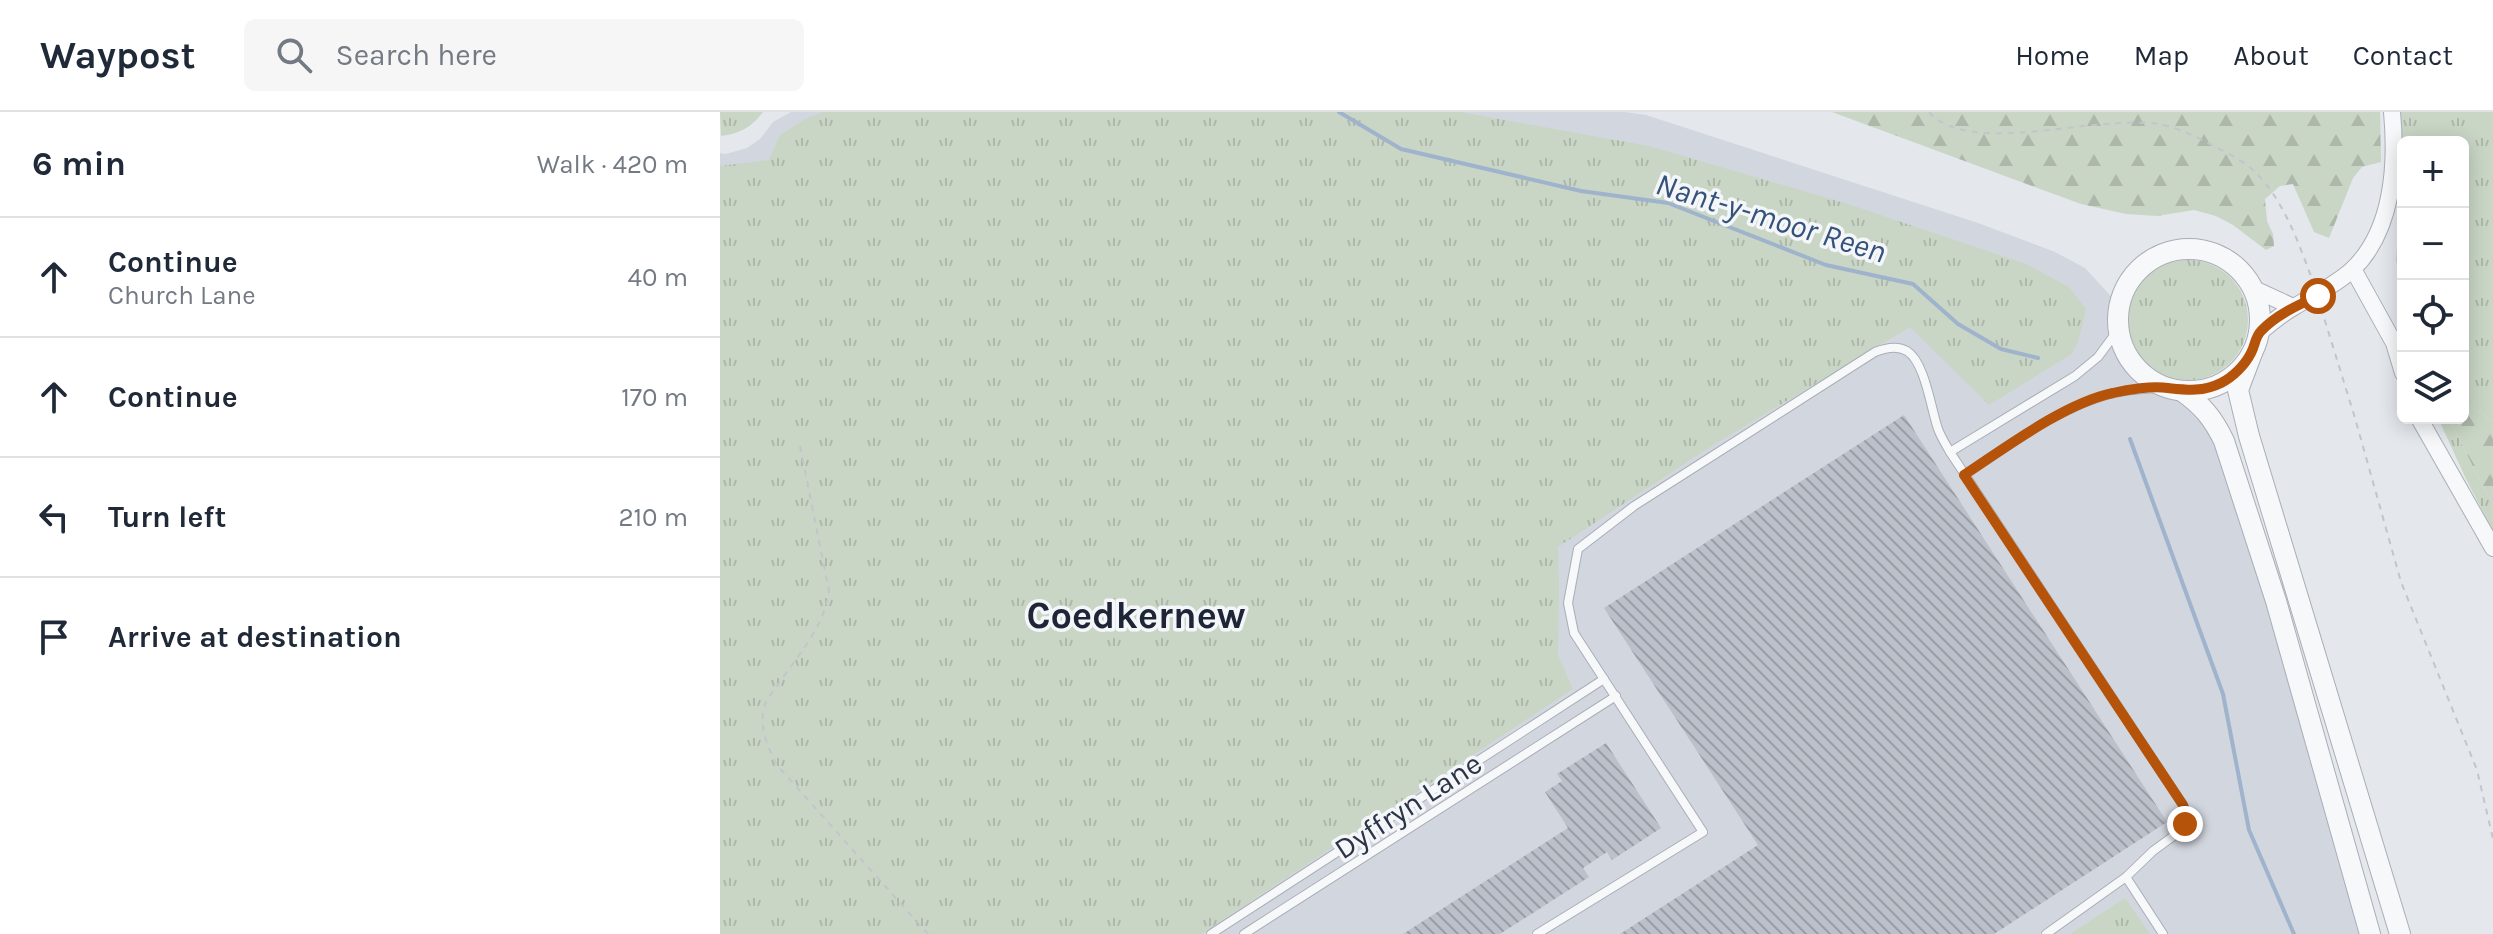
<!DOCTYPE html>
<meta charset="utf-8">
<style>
body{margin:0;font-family:Karla,sans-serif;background:#f6f6f7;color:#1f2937}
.controls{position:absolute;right:24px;top:24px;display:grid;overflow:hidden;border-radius:12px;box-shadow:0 4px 20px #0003}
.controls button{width:72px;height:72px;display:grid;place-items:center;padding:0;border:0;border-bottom:2px solid #e0e1e3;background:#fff;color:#1f2937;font:40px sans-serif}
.stop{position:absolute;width:24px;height:24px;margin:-18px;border:6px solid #b45309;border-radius:50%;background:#fff}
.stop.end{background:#b45309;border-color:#fff;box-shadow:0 2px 8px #0008}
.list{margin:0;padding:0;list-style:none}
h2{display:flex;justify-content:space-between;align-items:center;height:104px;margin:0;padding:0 32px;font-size:34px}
h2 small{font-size:26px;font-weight:400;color:#747a83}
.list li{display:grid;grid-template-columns:52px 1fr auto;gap:24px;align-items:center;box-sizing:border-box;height:120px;padding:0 32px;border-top:2px solid #e0e1e3}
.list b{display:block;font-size:30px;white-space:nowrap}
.list p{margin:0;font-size:26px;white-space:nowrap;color:#747a83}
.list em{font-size:26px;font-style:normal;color:#747a83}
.icon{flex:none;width:44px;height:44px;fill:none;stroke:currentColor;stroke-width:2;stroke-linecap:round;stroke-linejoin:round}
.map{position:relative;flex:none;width:1773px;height:822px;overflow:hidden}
header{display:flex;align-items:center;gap:48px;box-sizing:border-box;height:112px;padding:0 40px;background:#fff;border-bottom:2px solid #e0e1e3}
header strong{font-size:38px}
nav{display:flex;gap:44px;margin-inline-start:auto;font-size:28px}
.search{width:560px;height:72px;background:#f6f6f7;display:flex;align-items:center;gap:20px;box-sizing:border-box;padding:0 28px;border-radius:12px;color:#747a83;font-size:30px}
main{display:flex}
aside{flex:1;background:#fff}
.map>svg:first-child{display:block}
.built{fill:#d2d6de}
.grass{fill:url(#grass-tufts)}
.forest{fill:url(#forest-firs)}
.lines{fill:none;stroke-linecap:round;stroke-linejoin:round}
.stream{stroke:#9fb4cc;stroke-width:4}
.building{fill:url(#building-back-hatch)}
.service-casing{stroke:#a9aeb7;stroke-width:10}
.minor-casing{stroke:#a9aeb7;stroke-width:18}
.tertiary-casing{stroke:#a9aeb7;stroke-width:22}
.path{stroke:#c2c5cb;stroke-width:2;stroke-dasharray:6 6;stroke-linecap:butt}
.service{stroke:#f7f8fa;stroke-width:8}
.minor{stroke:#f7f8fa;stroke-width:16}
.tertiary{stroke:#f7f8fa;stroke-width:20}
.route{stroke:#b45309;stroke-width:10}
.labels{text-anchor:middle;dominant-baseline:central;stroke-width:7;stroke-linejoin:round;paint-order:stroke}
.street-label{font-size:30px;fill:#2b3445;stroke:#f4f6f9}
.water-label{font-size:32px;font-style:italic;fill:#34527a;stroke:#f4f6f9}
.district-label{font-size:38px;font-weight:bold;fill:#1d2536;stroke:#f4f6f9}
</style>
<header>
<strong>Waypost</strong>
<div class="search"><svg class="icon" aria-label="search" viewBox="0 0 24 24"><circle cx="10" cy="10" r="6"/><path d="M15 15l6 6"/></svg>Search here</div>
<nav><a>Home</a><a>Map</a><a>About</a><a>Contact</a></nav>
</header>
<main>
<aside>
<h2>6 min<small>Walk · 420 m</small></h2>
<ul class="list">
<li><svg class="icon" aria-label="ahead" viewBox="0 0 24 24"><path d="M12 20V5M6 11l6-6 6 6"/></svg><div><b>Continue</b><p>Church Lane</p></div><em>40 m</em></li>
<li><svg class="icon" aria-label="ahead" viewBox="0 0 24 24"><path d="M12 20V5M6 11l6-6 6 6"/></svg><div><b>Continue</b></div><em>170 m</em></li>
<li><svg class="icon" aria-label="left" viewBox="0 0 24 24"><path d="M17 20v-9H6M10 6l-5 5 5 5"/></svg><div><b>Turn left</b></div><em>210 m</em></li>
<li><svg class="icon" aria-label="arrive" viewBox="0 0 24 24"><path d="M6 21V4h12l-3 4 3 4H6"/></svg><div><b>Arrive at destination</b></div></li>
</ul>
</aside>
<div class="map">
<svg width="1773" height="822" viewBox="0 0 1773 822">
<defs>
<pattern id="grass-tufts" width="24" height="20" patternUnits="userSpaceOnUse" patternTransform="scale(2)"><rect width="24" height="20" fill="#c9d6c5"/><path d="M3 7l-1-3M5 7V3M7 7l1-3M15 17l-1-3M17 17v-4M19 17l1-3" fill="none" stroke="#adb8ab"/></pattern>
<pattern id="forest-firs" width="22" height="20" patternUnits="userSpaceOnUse" patternTransform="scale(2)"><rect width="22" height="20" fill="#c9d6c5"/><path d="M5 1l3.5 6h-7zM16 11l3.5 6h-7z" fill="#adb8ab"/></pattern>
<pattern id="building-back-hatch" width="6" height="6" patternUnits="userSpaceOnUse" patternTransform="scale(2)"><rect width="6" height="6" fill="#bbc0ca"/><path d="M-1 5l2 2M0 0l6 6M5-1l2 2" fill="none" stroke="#989da6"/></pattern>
</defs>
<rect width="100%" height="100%" fill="#e4e7ec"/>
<!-- built -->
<path class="built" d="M71,0H905L926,3L1258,111L1335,140L1365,156L1399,193L1398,218L1409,247L1425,264L1446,275L1462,279L1494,308L1650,822H0V41L6,42L27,36L40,27L53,10Z"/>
<!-- grass -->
<g class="grass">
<path d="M0,0H43C32,15 19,22 1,24Z"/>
<path d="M103,0H740L929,34L1128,92L1306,152L1349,175L1366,197L1359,227L1352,242L1269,293L1190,215L990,335L838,435L839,474L838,543L853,577L481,822H0V54L49,48L60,23L85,7Z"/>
<path d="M1672,0H1773V309L1743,289V30H1683V188L1676,148L1683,71Z"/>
<circle cx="1468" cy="208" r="60"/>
<path d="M1718,306H1729L1765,379L1773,390V419L1746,367Z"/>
<path d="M1405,786L1430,822H1350Z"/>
</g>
<!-- forest -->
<g class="forest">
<path d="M1112,0H1660L1661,50L1642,55L1633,66L1609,126L1594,120L1573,72L1560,74L1545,87L1547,109L1553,122L1554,134L1546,138L1513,113L1496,104L1474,98L1437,104L1406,102L1361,92Z"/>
<path d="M1743,289L1773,309V390L1765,379L1729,306H1743Z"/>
</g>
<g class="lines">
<!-- stream -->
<g class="stream">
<path d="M619,0L681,37L861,79L948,91L1106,153L1193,172L1238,212L1281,237L1318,246"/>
<path d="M1410,327L1503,582L1529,718L1574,822"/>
</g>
</g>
<!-- building -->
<g class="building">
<path d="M1184,303L1447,710L1274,822H900L1038,733L884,496Z"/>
<path d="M886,631L941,716L892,748L887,740L863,756L869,765L780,822H683L848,716L825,680L842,669L837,662Z"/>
</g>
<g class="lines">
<!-- service casing -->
<g class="service-casing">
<g id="service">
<path d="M1230,340L1355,264L1378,245L1398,218"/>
<path d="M1244,363C1290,333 1337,296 1390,282C1408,277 1428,277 1446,275"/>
<path d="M1406,765L1443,822"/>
<path d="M491,822L884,567"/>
<path d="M524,822L896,584"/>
<path d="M817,822L983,720L854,521L848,491L858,437L914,394L1155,240C1165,236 1177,233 1187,239C1205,250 1211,297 1218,317C1221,325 1226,333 1230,340L1463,693L1467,703L1465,712L1459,720L1433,739L1406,765L1326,822"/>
</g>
</g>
<!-- minor casing -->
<g class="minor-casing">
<g id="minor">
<path d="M1633,157L1674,231L1683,261"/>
<path d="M1532,176L1573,195"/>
<path d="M1539,221C1550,212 1561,202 1574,195C1594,183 1614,174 1632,158C1673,119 1677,53 1672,0"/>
<path d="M1699,306L1773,436"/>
</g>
</g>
<!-- tertiary casing -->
<g class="tertiary-casing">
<g id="tertiary">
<circle cx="1469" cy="208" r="71"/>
<path d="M1532,241L1518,278L1529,324L1680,822"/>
<path d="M1462,279C1482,293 1493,306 1504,329L1556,489L1650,822"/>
</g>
</g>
<!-- path -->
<g class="path">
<path d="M1209,0C1225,17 1247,20 1270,21C1323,23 1377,8 1430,11C1449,12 1471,22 1488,31C1505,40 1526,49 1539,64C1565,92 1579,132 1592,167"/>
<path d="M1601,196L1635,306L1681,470L1757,658L1773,727"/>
<path d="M80,334L109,479C104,515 79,542 59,571C55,578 48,585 45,592C38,612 47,634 56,652L208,822"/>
</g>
<!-- service -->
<use href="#service" class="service"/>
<!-- minor -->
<use href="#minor" class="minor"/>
<!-- tertiary -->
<use href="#tertiary" class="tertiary"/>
</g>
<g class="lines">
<!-- route -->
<path class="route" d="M1465,712L1467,703L1463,693L1244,363C1285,336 1345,291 1393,281C1409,277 1432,274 1448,276C1467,278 1483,280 1501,271C1513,265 1525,253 1531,241C1535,234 1535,225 1541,219C1556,203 1578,193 1598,184"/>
</g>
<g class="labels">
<!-- street labels -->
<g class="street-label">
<text transform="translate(688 694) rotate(-33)">Dyffryn Lane</text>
</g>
<!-- water labels -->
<g class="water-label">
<text transform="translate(1051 106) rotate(17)">Nant-y-moor Reen</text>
</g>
<!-- district labels -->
<g class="district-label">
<text x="416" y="503">Coedkernew</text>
</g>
</g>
</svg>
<div class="controls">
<button>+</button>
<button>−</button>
<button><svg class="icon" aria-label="locate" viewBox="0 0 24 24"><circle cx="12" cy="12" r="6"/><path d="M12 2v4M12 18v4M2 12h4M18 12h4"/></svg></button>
<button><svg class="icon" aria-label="layers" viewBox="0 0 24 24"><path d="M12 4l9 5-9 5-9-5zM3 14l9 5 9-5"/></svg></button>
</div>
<div class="stop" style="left:1598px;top:184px"></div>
<div class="stop end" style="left:1465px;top:712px"></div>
</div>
</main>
